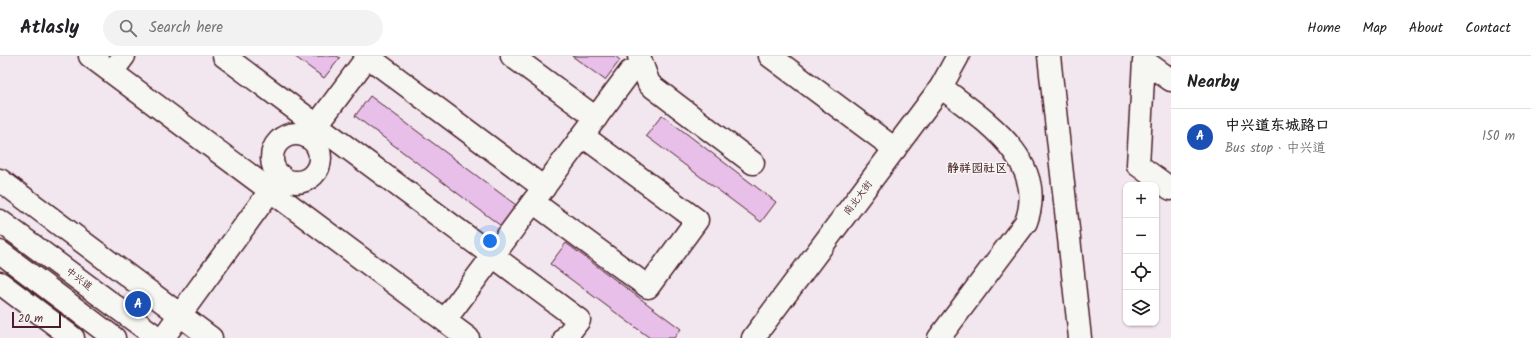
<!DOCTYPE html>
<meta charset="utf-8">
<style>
body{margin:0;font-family:Kalam,"LXGW WenKai TC",sans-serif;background:#f2f2f2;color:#202124}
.controls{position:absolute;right:12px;bottom:12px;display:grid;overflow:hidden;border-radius:8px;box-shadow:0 1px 3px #0004}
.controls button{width:36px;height:36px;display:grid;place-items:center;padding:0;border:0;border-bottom:1px solid #e0e0e0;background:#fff;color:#202124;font:20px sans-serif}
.scale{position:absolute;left:12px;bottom:10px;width:49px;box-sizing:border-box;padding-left:4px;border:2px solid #4a1f2b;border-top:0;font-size:11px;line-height:14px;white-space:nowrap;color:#4a1f2b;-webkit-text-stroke:3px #f6f6f2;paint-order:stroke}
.you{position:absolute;left:490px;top:185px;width:14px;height:14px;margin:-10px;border:3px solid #fff;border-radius:50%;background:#1a73e8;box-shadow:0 0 0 6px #1a73e833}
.badge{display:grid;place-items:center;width:26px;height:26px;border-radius:50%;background:#4a1f2b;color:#fff;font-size:13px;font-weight:700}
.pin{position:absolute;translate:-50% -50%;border:2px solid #fff;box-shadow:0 1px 4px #0006}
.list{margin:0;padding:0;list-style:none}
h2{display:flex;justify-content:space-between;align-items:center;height:52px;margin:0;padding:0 16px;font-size:17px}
h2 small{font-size:13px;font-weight:400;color:#757577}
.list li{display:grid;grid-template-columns:26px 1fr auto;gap:12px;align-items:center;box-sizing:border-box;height:56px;padding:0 16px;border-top:1px solid #e0e0e0}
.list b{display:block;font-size:15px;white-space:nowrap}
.list p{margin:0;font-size:13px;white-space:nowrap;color:#757577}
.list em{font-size:13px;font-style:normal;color:#757577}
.icon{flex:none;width:22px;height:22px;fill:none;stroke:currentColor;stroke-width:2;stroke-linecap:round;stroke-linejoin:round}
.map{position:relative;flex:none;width:1171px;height:282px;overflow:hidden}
header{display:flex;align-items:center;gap:24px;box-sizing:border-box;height:56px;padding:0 20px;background:#fff;border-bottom:1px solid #e0e0e0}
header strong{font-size:19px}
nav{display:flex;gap:22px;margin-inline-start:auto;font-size:14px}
.search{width:280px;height:36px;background:#f2f2f2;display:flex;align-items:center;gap:10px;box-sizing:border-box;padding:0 14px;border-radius:22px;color:#757577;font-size:15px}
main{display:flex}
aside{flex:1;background:#fff}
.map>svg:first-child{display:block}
.building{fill:#e7bfe8;stroke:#4a1f2b}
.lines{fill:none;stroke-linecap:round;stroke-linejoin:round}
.minor-casing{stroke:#4a1f2b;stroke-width:25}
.major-casing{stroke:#4a1f2b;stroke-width:25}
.minor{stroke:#f6f6f2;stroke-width:22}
.major{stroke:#f6f6f2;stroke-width:22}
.labels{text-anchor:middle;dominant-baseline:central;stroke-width:3;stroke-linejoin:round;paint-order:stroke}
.street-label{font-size:10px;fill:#4a1f2b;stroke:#f6f6f2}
.quarter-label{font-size:12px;font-weight:bold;fill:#4a1f2b;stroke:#f6f6f2}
</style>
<header>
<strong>Atlasly</strong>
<div class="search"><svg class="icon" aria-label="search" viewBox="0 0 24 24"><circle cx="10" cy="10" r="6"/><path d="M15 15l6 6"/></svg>Search here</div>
<nav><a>Home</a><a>Map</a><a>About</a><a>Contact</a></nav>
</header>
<main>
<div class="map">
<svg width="1171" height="282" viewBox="0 0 1171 282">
<rect width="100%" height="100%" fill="#f2e6ef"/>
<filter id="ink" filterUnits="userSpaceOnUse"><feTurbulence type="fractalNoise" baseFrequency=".025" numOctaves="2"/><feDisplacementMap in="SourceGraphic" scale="8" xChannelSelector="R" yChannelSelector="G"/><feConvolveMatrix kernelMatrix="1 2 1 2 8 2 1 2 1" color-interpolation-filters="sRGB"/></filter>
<g filter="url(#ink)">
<!-- building -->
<g class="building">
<path d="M294,0H337L340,2L324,22Z"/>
<path d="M572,0H615L620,4L605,24Z"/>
<path d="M370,40L516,149L501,170L355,60Z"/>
<path d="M662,59L776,146L761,166L646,80Z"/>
<path d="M566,187L681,273L674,282H650L550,208Z"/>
</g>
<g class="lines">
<!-- minor casing -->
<g class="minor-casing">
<g id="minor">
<path d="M90,0L468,282"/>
<path d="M224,0L579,264L565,282"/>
<path d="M367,0L544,132"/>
<path d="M512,0L596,62"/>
<path d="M639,0L649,28L753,107"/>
<path d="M770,0L895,93"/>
<path d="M1049,0L1080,282"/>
<path d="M112,16L124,0"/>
<path d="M1171,24L1144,5L1138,109L1171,133"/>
<circle cx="296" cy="102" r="24"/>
<path d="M308,81L368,0"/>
<path d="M0,124L211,282"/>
<path d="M533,146L648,231L697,164L583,80"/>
<path d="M0,227L73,282"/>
<path d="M445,264L630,16L642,10"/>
<path d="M163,282L281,120"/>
<path d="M753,282L941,31L958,0"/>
<path d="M939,282L1026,166C1049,104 982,63 941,31"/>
</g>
</g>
<!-- major casing -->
<g class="major-casing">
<g id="major">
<path d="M0,165L158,282"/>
<path d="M0,196L114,282"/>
</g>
</g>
<!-- minor -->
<use href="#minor" class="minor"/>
<!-- major -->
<use href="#major" class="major"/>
</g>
</g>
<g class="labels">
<!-- street labels -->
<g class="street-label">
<text transform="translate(858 142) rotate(-53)">南北大街</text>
<text transform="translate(79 223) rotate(37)">中兴道</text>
</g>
<!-- quarter labels -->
<g class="quarter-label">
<text x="977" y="112">静祥园社区</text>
</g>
</g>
</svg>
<div class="controls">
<button>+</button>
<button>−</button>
<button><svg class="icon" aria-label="locate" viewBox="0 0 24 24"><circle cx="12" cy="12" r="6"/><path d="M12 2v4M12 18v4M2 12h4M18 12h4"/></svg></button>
<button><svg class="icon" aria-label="layers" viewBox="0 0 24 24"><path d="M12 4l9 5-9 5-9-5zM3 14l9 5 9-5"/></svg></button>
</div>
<div class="scale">20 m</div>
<div class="you"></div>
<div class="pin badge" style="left:138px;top:248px;background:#1a4fb4">A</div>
</div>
<aside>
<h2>Nearby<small></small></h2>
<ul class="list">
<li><span class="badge" style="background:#1a4fb4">A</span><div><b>中兴道东城路口</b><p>Bus stop · 中兴道</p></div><em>150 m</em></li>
</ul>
</aside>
</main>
